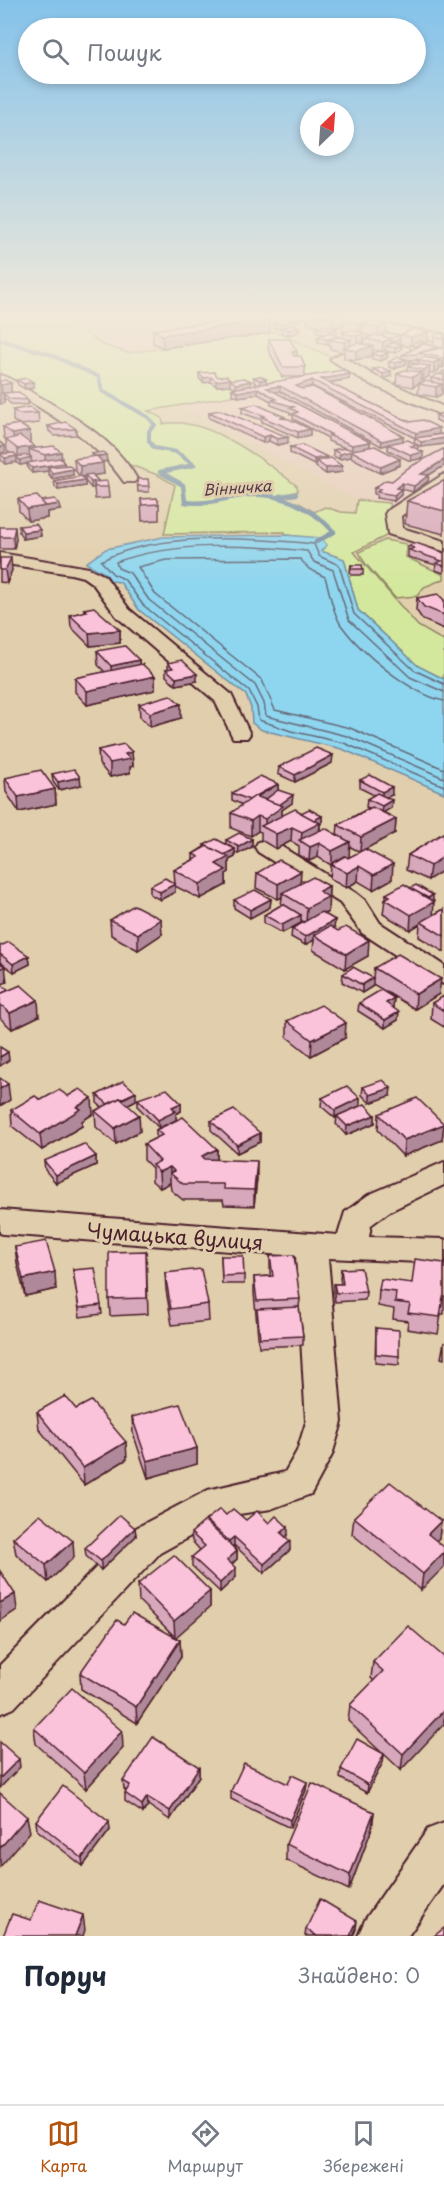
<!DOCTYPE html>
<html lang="uk">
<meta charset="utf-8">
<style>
body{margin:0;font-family:"Playpen Sans",sans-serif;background:#f2f2f3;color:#1f2937}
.compass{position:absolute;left:300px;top:102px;width:54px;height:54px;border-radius:50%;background:#fff;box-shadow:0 3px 9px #0003;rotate:25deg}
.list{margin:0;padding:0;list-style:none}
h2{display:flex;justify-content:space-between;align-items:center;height:78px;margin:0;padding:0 24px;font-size:26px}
h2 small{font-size:20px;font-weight:400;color:#747a83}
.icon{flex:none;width:33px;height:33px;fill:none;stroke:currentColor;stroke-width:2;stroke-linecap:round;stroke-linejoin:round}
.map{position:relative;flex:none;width:444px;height:1936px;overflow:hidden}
.search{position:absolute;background:#fff;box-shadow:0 3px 9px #0003;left:18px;right:18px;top:18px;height:66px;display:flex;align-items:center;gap:15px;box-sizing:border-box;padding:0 21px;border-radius:33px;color:#747a83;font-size:22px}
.sheet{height:168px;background:#fff}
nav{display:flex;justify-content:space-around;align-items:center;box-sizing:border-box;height:84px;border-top:2px solid #e0e1e3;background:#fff;font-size:16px;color:#747a83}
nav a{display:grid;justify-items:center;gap:3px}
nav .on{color:#b45309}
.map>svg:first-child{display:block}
.built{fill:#e8cbba}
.green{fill:#d4e89d;stroke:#8f8464;stroke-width:1.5}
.water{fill:#8ed6ef;stroke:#738da1;stroke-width:1.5}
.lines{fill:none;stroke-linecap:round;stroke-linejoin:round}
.shore{stroke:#656879;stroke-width:1.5}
.stream-far1{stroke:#738da1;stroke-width:4}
.stream{stroke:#738da1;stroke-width:4.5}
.minor-casing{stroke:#4a1f2b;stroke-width:4}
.minor{fill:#e1ceac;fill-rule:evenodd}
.wall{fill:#d7a8bb;stroke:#4a1f2b;stroke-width:1.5;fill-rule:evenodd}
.shaded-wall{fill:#af8899;stroke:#4a1f2b;stroke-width:1.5}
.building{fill:#fac3da;stroke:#4a1f2b;stroke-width:1.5}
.labels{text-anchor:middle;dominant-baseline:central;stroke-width:6;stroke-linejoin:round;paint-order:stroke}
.far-water-label{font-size:15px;font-style:italic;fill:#543a48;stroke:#e1ceac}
.near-street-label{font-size:20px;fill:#4a1f2b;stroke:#e1ceac}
</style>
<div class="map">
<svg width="444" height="1936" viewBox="0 0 444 1936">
<rect width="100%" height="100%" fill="#e1ceac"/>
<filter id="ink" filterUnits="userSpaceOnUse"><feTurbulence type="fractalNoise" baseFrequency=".0167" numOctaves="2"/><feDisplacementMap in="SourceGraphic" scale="12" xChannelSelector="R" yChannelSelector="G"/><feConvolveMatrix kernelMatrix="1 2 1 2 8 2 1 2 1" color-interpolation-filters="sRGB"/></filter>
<g filter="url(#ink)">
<!-- built -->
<g class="built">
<path d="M79,316H223L270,333L120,352L103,345L69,320L81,318Z"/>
<path d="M321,316H444V338Z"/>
<path d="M359,373L444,412V479L393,514L389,503L357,500L179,405Z"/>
</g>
<!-- green -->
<g class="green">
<path d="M0,316H79L82,318L69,320L103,345L128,353L275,332L336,359L359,373L148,411L162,418L163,424C206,415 265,461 297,486L298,491L276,497L299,503L314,512L325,507L341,512L355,513L357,500L389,503L392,533L354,552L418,626L444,641V679L418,666L358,610L344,559L321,551V539L285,535V532L164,534L175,485L158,475L119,461L0,379Z"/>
<path d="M385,540L406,544V557L444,575V579L424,587L417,596L395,598L365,563L359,552Z"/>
</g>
<!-- water -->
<path class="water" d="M285,535L321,538L327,545L321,551L344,559L358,610L418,666L444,679V793L342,749L262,730L252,723L251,708L246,695L139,610L120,582L111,581L106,574L86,563L106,549L163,537Z"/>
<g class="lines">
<!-- shore -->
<g class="shore">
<path d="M444,684L414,670L354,614L339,565L319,556L314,544C252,538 157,531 101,561L113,574L124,579L143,605L249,691L257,707L259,720L291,731L344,743L444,786"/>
<path d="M444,692L410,677L349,620L333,570L314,562L307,551C246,545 174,541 116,562L118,568L130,573L149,600L255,685L264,703L266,716L347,736L444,778"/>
<path d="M444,701C411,694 361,653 341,625C332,612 330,592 325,577L309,569L300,559L166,560L138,567L155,594L262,680L275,710L350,728L444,769"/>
</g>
<!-- stream-far1 -->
<path class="stream-far1" d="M0,340L49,354L99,377L102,391L148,417L155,425L149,431V441L154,448L176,452L184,458"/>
<!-- stream -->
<g class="stream">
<path d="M182,456L194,465L160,472L183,485L185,502C205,505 221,499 241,496C277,490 310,506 334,532L316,542"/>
<path d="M280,496L296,494"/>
</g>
<!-- minor casing -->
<g class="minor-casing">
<g id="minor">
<path d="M315,316H338L444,334V342L321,320Z"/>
<path d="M360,344L364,345V351L346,359L375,376L444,407V416L365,382L330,359Z"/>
<path d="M0,375C12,378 23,387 33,393C71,415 115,439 137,479L134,482H124C94,438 46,411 0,384Z"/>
<path d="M444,474V486L401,516L402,528L444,541V551L388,534L385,514L387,511Z"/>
<path d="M0,553L89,568L105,576L129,609L231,694L250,734L247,738H233L215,701L117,617L93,584L83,577L71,574L0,563Z"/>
<path d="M266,840L274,842L356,893L366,901L380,923L444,965V984L435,981L362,933L340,903L258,852L255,847L258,842Z"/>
<path d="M444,1162V1185L390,1211L371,1225L369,1237L444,1239V1263L328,1258L342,1422L332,1455L311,1494L271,1509L227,1516L160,1553L14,1708L0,1714V1665L134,1529L208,1490L285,1472L297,1451L306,1422L296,1256L3,1234L0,1233V1210L338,1235L345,1212L368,1195Z"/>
<path d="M444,1823V1884L408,1936H358L365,1920L428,1829Z"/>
</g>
</g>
<!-- minor -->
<use href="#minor" class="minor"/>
</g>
<!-- wall -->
<g class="wall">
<path d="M271,316H305V318L297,321L294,320V325L299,327V332L288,335L281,333V329L274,328V323L285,319Z"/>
<path d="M307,316H384V320L378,322L386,324V333L381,336L391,339L400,337V335L413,329L428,342L423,343V344L433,346L434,337L444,334V367L442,368L439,367V370L434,373H429V376L423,380H420V382L413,387L396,384L397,374L407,370L409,362L418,361V359L406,360V364L395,369L389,367V362L402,358V355L411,350H410V347L402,345L401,349L395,353L386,351V350L382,351L373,350V354L387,358L381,361L372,359V356L356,360L344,358V352L330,349V344H326L318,342V337L325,334L316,333L317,328L321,326L307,323ZM343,325L342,331H347L343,333V338L332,335L337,333L336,327ZM364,335L372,336L365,339L364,344L361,343L364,342Z"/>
<path d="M153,330L270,333L163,348L153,343Z"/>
<path d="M269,339L297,352V356L305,367V377H282L268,349Z"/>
<path d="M373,369L391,376L383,379L373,374Z"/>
<path d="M444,371V391L442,390V394L436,397L418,394L419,384L431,382V378L441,375V373Z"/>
<path d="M199,373L230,380L251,381L250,386L258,385L254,382V377L266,383L350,374L349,379L329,383L410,422L439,434L420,438L444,434V444L421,447L418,446L417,450L423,458L410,461L388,450V445L381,446L280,391L275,392L370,442V447L400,465L380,473L351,457L339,459L333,456V450L345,448L328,441V438L293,419V415L290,414V412L271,405V401L258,394L238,397L232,394V389L235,388L230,385L216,386L211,382L203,383L199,378ZM312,386L415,438L414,443L403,441V436L303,389Z"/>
<path d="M17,380L33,382L34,388L25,389L18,385Z"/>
<path d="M0,381L11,383V393L28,400V405L11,404L4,398V395V403L0,404Z"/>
<path d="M242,407L285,417V419L310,429V435L298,438L262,422V420L242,413Z"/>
<path d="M13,410L38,413L39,423L20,425L30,431V442H29L34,446L35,448L61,452L62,460L64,463L65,465L73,475L52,479L48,473V471L32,473L28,469L27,464L20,465L17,463V462L6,464L1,460L0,454L10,453L7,451L6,440H7L4,438L3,427L19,424L13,421Z"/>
<path d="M209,412L288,443L277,445L269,441L263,443L209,418Z"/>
<path d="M444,413V424L436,420V415Z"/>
<path d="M48,426L76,429V435L55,436L49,431Z"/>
<path d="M290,447L327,457V459L342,466V472L326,474L316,467V465H314L290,453Z"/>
<path d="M92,454L107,461L102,462L104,474L93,475L98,481L108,487L109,498L95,499L94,488H91L85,481V476L82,477L85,480V486L58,490L55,487L54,481L80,477L75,470L74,459L92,457Z"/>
<path d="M429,475L428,481L413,492L402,489L401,490V495L394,501L376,498L377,495L374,494V488L392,481Z"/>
<path d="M137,479L149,486V492H138Z"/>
<path d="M444,481V534L405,524L407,501Z"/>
<path d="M18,499L41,501L60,510L47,512V518L28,521L19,511Z"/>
<path d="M141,499L159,504V520L142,521Z"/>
<path d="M19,526L40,530L41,536L23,539L19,532Z"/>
<path d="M0,527L16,539L14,549H0Z"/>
<path d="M408,546L444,553V573L435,570L436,565L408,557Z"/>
<path d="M0,558L12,570L7,583L0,582Z"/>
<path d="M351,565L363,569V575H351L350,571Z"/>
<path d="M417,598L444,600V629L423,620L416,610Z"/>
<path d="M84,609L120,630V643L90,646L71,627L70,615L84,612Z"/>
<path d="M97,651L139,660V664L155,676V690L87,705L75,692V678L105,672L98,665Z"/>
<path d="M168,663L197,681L176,685L166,676V669H168Z"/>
<path d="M139,704L181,718L150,727L140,717Z"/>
<path d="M98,750L132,752L133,766L130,767V773L110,777L99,764Z"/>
<path d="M332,763L295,782L278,774L279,767Z"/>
<path d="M52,774L81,785L59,790L53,782Z"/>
<path d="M5,778L55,789L56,804L19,812L6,792Z"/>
<path d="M360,780L392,795L386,797L391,808L383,812L396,819L395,833L365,849L392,879L373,890L358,881L346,888L330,879L331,865L318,857L309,861L299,855V846L291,841L276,849L261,840V832L258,831L251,836L231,828V813L243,805L232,800V793L278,784V790L292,803L282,810V816L301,813L322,816V823L320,824V831L337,835L338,825L369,808L366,807L367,799L374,795L360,788ZM349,846L360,852L348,858H347L349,857Z"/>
<path d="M444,833L428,880L406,870L408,855Z"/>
<path d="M252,839V847L238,854L235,852V857L229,860V872L226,874V885L200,899L175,886V892L160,900L150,894V886L175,884L174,870L193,860V854L204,847V845H226V840Z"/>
<path d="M257,873L300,883L329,886L328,912L324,914L335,920L334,928H333L368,956L345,969L313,950L314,940L305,945L291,937L292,929L304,922L301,920V923L282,933L264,923V915L281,905L282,897L278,899L256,888Z"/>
<path d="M386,894L433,901V915L444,909V952L419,937L420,924L410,930L383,914L385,899H386Z"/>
<path d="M271,899L270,907L250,918L234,908V900Z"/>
<path d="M110,920L162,934L138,950L111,935Z"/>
<path d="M0,946L29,956L30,964L14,972L0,962Z"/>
<path d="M374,968L439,994L415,1009L373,984V986L362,993L342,982L343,974L373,978Z"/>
<path d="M0,986L39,1016L12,1029L0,1018Z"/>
<path d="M444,996V1027L431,1019L432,1003Z"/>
<path d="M394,998L393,1007H392L398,1020L385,1028L358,1011L359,1003Z"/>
<path d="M287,1021L345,1038L311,1056L287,1037Z"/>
<path d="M363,1087L390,1096L370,1103L362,1095Z"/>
<path d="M97,1095L136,1100L127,1105L140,1131L116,1144L96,1127L95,1111L102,1107L97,1103Z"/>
<path d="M322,1098L360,1106L375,1115V1123L346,1135L336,1124L337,1117L335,1118L321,1106Z"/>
<path d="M138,1099L181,1103V1111L176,1114V1120L217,1149V1160L257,1178L254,1206L224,1205L223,1200H183L171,1190L170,1183L160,1188L152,1181V1168L144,1160V1144L156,1138V1130L159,1128L138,1107Z"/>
<path d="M41,1100L93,1114L82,1121V1126L42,1150L12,1126L11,1110Z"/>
<path d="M379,1114L444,1124L442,1140L403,1156L378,1130Z"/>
<path d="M211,1121L260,1133V1142L237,1153L211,1130Z"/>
<path d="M96,1156V1165L56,1183L45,1170L44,1161Z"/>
<path d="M15,1247L56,1289L25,1296L17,1263Z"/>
<path d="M146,1251L148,1314L110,1316L109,1299Z"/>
<path d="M221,1256L244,1275V1284H222Z"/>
<path d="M270,1256L300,1299L299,1307L303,1336V1345L259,1347L254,1293V1277L270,1276Z"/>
<path d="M444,1263V1314H441L438,1334L407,1329L408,1321L393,1319L394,1309L378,1306L379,1290L412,1283Z"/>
<path d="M341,1269L366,1292L365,1300L335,1302L334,1293V1284H341L340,1278Z"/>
<path d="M73,1270L101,1305L102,1314L80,1317Z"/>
<path d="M165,1273L208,1304L209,1321L172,1325L166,1290Z"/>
<path d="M376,1328L399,1356V1365L375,1363Z"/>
<path d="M444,1342V1359L441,1358Z"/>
<path d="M76,1409L127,1459L84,1485L39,1429L37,1412Z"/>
<path d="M132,1417L197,1448V1464L148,1478L133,1433Z"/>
<path d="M226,1515L246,1520L269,1523L288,1535L285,1537L290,1550L264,1573L234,1545L233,1546L237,1551V1559L232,1564L236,1577L220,1592L192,1566V1557L200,1550L192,1541L191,1533L206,1522V1520Z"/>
<path d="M354,1517L441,1521L439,1538L436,1540L421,1590L352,1534Z"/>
<path d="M135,1528L136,1536L101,1570L86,1556L85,1548Z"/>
<path d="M13,1538L74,1557L48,1582L16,1554Z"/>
<path d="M138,1584L210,1591V1607L175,1637L180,1640L181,1657L137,1723L81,1689L80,1673L124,1624L174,1636L139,1601Z"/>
<path d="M444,1657L401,1770L384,1754L383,1762L367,1793L340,1778L341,1769L382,1753L348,1721L350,1705L374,1681L371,1678L373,1662Z"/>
<path d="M34,1728L123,1748L86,1789L36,1744Z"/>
<path d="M199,1767V1776L170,1820L148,1805L143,1813L125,1801V1793L126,1791L124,1789L123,1781Z"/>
<path d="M307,1782L306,1790L290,1828L231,1799V1791Z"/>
<path d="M374,1812L372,1828L349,1890L286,1860V1844Z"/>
<path d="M36,1821L110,1830L83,1866L37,1830Z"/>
<path d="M306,1929H356L353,1936H305Z"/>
</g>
<!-- shaded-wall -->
<g class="shaded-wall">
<path d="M297,316H305V318L297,321Z"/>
<path d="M344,316L343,325L332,328V319Z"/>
<path d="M376,316H384V320L375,324Z"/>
<path d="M270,320V333L163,348L162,335Z"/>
<path d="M294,320V325L282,328V324Z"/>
<path d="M367,320V326L362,325V332L358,333L359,324Z"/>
<path d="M386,324V333L378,337V328Z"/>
<path d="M299,327V332L288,335V330Z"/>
<path d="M337,328V333L331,335V330Z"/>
<path d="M428,332V342L423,343V347L415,351V346L411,345V337Z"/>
<path d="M364,333V342L357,345V336Z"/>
<path d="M340,337L330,340V344H326V339Z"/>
<path d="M391,338L390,347L386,346V350L382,351L383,342Z"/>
<path d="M351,339L350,349L344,348V352V342Z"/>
<path d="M400,339L399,344L394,346V341Z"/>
<path d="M402,344L401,349L395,353V348Z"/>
<path d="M373,346L372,356L356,360V351Z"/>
<path d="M388,353L387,358L381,361V356Z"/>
<path d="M444,357V367L442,368L443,358Z"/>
<path d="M406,359V364L395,369L396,363Z"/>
<path d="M440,360L439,370L434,373V363Z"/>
<path d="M430,366L429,376L423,380L424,370Z"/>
<path d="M391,371V376L383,379V374Z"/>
<path d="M421,372L420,382L413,387V377Z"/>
<path d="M350,374L349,379L321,384V379Z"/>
<path d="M211,377V382L203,383V378Z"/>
<path d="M230,379V385L216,386V381Z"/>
<path d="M266,379V384L260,385V380Z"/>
<path d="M312,380V386L296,391V386Z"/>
<path d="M251,381L250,387L236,389V384Z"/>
<path d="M33,382L34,388L25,389L24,384Z"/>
<path d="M11,383V394L3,393L4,403L0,404V394L2,393L1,385Z"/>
<path d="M442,384V394L436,397V387Z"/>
<path d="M280,386V391L267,394V388Z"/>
<path d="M258,388V394L238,397V392Z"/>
<path d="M439,428V434L415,439L416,433Z"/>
<path d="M310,429V435L298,438V432Z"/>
<path d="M30,431V442L14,445L13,434Z"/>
<path d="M270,435L269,441L263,443V437Z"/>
<path d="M403,436V442L381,446L382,441Z"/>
<path d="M288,437V443L277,445V439Z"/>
<path d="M444,438V444L421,447V442Z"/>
<path d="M370,442V447L352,451V445Z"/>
<path d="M5,446V452L0,453V447Z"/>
<path d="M34,446L35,451L29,449L30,458L31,457L32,463L20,465V460L18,458V449Z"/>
<path d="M352,451L351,457L339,459L340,454Z"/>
<path d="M61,452L62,463H64L65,469L48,467V471L32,473V468L46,466L45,455Z"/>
<path d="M423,452V458L410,461L411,455Z"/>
<path d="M106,455L107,461L96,463V457Z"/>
<path d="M17,456V462L6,464L5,458Z"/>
<path d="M327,457V463L316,461V465H314V459Z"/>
<path d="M400,459V465L380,473L381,467Z"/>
<path d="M444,460V466L421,480V474Z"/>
<path d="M103,463L104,474L80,477V466Z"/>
<path d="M342,466V472L326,474V468Z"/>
<path d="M73,469V475L52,479V473Z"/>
<path d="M429,475L428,481L413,492L414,486Z"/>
<path d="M85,480V486L58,490V484Z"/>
<rect x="91" y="482" width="3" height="6"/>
<path d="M402,483L401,495L394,501L396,488Z"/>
<path d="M59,504L60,510L47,512V518L28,521L27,509Z"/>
<path d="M15,527L16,539L14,549L13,537Z"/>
<path d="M40,530L41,536L23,539V532Z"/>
<path d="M11,558L12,570L7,583L5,570Z"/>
<path d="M120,630V643L90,646L89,633Z"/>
<path d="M139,660V673L111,679V666Z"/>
<path d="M197,674V681L176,685V678Z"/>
<path d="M155,676V690L87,705V691Z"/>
<path d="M181,704V718L150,727V713Z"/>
<path d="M132,752L133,766L130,767V773L110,777V763L125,754Z"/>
<path d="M333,755L332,763L295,782V775Z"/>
<path d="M80,777L81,785L59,790L58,782Z"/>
<path d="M278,784V792L250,808V801Z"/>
<path d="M392,787V795L382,799V792Z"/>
<path d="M55,789L56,804L19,812L18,797Z"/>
<path d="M293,795L292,803L282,810V821L265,828V819L278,806Z"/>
<path d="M392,800L391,808L381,814L382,806Z"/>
<path d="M258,816V831L251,836V821Z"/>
<path d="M322,816V823L320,824L319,837L301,842L302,832L308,823Z"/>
<path d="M396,819L395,833L360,852L361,837Z"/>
<path d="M292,827L291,841L276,849V834Z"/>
<path d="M252,839V847L238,854L239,847Z"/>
<path d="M350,842L349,857L332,866V851Z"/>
<path d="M319,843L318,857L309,861L310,847Z"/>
<path d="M235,849V857L229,860V872L226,874V885L200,899V884L224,855Z"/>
<path d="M444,856V870L428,880L430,866Z"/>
<path d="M393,864L392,879L373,890L374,875Z"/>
<path d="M359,866L358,881L346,888L347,873Z"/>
<path d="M301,871L300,885L282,893V897L278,899V884Z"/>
<path d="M175,884V892L160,900V892Z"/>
<path d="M329,886L328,912L306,923L307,908L319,891Z"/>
<path d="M433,895V903L434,902L433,917L421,922L420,924L410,930L411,915L424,900Z"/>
<path d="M271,899L270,907L250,918V910Z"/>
<path d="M301,915V923L282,933V925Z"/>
<path d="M161,919L162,934L138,950V934Z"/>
<path d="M335,920L334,928L318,937L314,935V940L305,945V937Z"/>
<path d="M369,940L368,956L345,969L346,954Z"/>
<path d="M29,956L30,964L14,972L13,964Z"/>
<path d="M5,966L7,982L0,985V969Z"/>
<path d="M373,978V986L362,993V985Z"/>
<path d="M441,979L439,994L415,1009L416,994Z"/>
<path d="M394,998L393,1007L385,1011L386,1003Z"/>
<path d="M38,1000L39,1016L12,1029L10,1013Z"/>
<path d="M399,1012L398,1020L385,1028V1020Z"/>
<path d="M346,1023L345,1038L311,1056L312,1040Z"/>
<path d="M8,1052L9,1060L0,1066V1057Z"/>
<path d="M8,1084L10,1100L0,1106V1089Z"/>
<path d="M391,1088L390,1096L370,1103V1095Z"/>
<path d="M136,1092V1100L110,1114V1106Z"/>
<path d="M92,1098L93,1114L82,1121V1126L42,1150L40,1134L77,1107Z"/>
<path d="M360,1098V1106L337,1116V1117L335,1118V1110Z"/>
<path d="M181,1103V1111L176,1114V1120L159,1128L158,1120L172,1107Z"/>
<path d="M139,1115L140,1131L116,1144L115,1128Z"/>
<path d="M375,1115V1123L346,1135L347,1126Z"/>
<path d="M444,1124L442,1140L403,1156L404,1140Z"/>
<path d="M260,1133V1142L237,1153V1145Z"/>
<path d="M217,1149V1165L203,1173L202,1156Z"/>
<path d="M96,1156V1165L56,1183V1175Z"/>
<path d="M257,1161V1178L254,1206V1190Z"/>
<path d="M170,1167V1183L160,1188L159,1172Z"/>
<path d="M55,1272L56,1289L25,1296L23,1279Z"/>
<path d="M126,1442L127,1459L84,1485L83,1468Z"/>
<path d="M197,1448V1464L148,1478L147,1461Z"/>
<path d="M441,1521L439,1538L426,1551L428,1534Z"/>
<path d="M288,1527V1535L280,1541L281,1533Z"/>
<path d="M135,1528L136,1536L101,1570V1561Z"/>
<path d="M234,1537V1545L229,1550V1541Z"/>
<path d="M73,1541L74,1557L48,1582L46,1565Z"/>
<path d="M290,1541V1550L264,1573V1564Z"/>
<path d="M237,1551V1559L227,1569V1560Z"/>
<path d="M444,1552V1567L421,1590L423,1574Z"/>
<path d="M236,1568V1577L220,1592V1583Z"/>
<path d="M210,1591V1607L175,1638L174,1621Z"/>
<path d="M15,1594L17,1610L0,1621V1603Z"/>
<path d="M180,1640L181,1657L137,1723L136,1707Z"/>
<path d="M444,1710V1724L401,1770L403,1754Z"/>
<path d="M122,1731L123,1748L86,1789L84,1773Z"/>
<path d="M384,1754L383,1762L367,1793L368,1785Z"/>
<path d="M19,1759L20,1767L0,1788V1778Z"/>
<path d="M199,1767V1776L170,1820V1811Z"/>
<path d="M307,1782L306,1790L290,1828V1820Z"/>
<path d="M147,1797L148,1805L143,1813L142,1805Z"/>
<path d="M374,1812L372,1828L349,1890L350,1875Z"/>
<path d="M27,1817L30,1832L0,1867V1848Z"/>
<path d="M109,1822L110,1830L83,1866L82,1858Z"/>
<path d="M83,1915L85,1930L83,1936H75Z"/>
<path d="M357,1921L356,1929L353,1936H350Z"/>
</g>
<!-- building -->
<g class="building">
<path d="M254,316H258L270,320L162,335L153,330Z"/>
<path d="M315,316H344L332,319Z"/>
<path d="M351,317L367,320L359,324L343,321Z"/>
<path d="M286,318L294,320L282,324L274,323Z"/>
<path d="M371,321L386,324L378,328L362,325Z"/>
<path d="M293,325L299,327L288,330L281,328Z"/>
<path d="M323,325L337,328L331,330L317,328Z"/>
<path d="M413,329L428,332L411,337L400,335Z"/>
<path d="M350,330L364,333L357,336L343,333Z"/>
<path d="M327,333L340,337L326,339L318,337Z"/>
<path d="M438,333L444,334V339L434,337Z"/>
<path d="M375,335L391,338L383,342L365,339Z"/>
<path d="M396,336L400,337V339L394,341H391V339Z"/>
<path d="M337,337L351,339L344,342L330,340Z"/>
<path d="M269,339H290L297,352H292L294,356H301L305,367H283Z"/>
<path d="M418,341L423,342L415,346L410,345Z"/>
<path d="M357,343L373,346L356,351L344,348Z"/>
<path d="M393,343L402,344L395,348L386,346Z"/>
<path d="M423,344L438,347L418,353V354L402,355Z"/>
<path d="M440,348H444V357L443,358L418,353Z"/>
<path d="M379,351L388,353L381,356L372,354Z"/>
<path d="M397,357L406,359L396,363L389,362Z"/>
<path d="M424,357L440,360L434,363L418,361Z"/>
<path d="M412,360L418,361V364L409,362Z"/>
<path d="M414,364L430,366L424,370L408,367Z"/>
<path d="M382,368L391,371L383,374L373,369Z"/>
<path d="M343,370L350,374L321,379L410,422L423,420L439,428L416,433L312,380L296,386L302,389L313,387L403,436L382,441L280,386L267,388L370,442L352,445L328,435H332L293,414L298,412L290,408L294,407L271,400L277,399L258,388L238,392L232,389Z"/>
<path d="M404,370L421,372L413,377L397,374Z"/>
<path d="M214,372L218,377L227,376L230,379L216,381L211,377L203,378L199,373Z"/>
<path d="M438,374L444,375V380L431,378Z"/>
<path d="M260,376L266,379L260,380L254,377Z"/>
<path d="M26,378L33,382L24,384L17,380Z"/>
<path d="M244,378L251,381L236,384L230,380Z"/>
<path d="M5,380L11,383L1,385L0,384V381Z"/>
<path d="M425,381L442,384L436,387L419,384Z"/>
<path d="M19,392L28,400L10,399L3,393Z"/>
<path d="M256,404L285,417L280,418L289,419L310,429L298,432L262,417L265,416L242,407Z"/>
<path d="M30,407L38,413L19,414L13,410Z"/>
<path d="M220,410L288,437L277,439L270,435L263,437L209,412Z"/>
<path d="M444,413V419L436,415Z"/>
<path d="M66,422L76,429L55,430L48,426Z"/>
<path d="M19,424L30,431L13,434L3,427Z"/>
<path d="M444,434V438L421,442L415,438Z"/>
<path d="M20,436L34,446L18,449L6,440Z"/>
<path d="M408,440L418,445L411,446L423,452L411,455L388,444Z"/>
<path d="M0,442L5,446L0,447Z"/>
<path d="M302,445L327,457L314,459L290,447Z"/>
<path d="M54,446L61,452L45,455L29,449Z"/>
<path d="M375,446L400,459L381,467L352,451L340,454L333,450L346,448L352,450Z"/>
<path d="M443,449H444V460L421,474L429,475L414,486L402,483L396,488L401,489L394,495L377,492L380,489L374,488L386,480L392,481L408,468Z"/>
<path d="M103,452L106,455L95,456L92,454Z"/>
<path d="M14,453L17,456L5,458L0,454Z"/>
<path d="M28,455L31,457L20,460L16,457Z"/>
<path d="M97,456L103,463L80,466L74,459Z"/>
<path d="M60,458L64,463L32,468L27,463Z"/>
<path d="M331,458L342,466L326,468L316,461Z"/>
<path d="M69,465L73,469L52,473L48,467Z"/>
<path d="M92,474L98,481L91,482L85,475Z"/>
<path d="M81,476L85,480L58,484L54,481Z"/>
<path d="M137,479H148L149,486H138Z"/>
<path d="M107,481L108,487H95L94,482Z"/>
<path d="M443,481H444V511L407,501Z"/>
<path d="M37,496L46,506L27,509L18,499Z"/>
<path d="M157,498L159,504L142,505L141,499Z"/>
<path d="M55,499L59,504L46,506L41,501Z"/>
<path d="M36,524L40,530L23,532L19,526Z"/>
<path d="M0,527H15L13,537H0Z"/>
<path d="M416,543L444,553V566L436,563L442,561L409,550L414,548L408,546Z"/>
<path d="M0,558H11L5,570H0Z"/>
<path d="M351,565H362L363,569H352Z"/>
<path d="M438,594L444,600V615L424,607L417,598Z"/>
<path d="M94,607L120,630L89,633L70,615L87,611L84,609Z"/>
<path d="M125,646L139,660L111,666L97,651Z"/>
<path d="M182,660L197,674L176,678L166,669L173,668L168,663Z"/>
<path d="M142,664L155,676L87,691L75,678Z"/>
<path d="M170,695L181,704L150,713L139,704Z"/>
<path d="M124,744L132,752L125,754L130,759L110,763L98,750Z"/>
<path d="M316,748L333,755L295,775L279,767Z"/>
<path d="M74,769L80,777L58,782L52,774Z"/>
<path d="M41,770L55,789L18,797L5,778Z"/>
<path d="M370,775L392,787L382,792L360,780Z"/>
<path d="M260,776L278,784L249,800L232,793Z"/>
<path d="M278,790L293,795L279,805L265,800Z"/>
<path d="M377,793L392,800L382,806L367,799Z"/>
<path d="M255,796L283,806L265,819L258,816L251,821L231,813Z"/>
<path d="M372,807L396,819L361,837L338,825Z"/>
<path d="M295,809L320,823L302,832L292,827L276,834L261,826Z"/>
<path d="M309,809L322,816L314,820L301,813Z"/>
<path d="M325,828L350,842L332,851L319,843L310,847L299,840Z"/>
<path d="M239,833L252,839L239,847L226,840Z"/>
<path d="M443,833H444V856L430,866L408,855Z"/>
<path d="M216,839L235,849L224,855L204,845Z"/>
<path d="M207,846L229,857L216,864L226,870L200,884L174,870L199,857L193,854Z"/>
<path d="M365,849L393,864L374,875L359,866L347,873L331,864L345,856L348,858Z"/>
<path d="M279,860L301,871L278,884L257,873Z"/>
<path d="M313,877L329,886L319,891L328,897L307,908L282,893Z"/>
<path d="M165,878L175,884L160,892L150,886Z"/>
<path d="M404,884L434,902L411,915L385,899L390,896L386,894Z"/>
<path d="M416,885L433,895L428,898L410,888Z"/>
<path d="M255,890L271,899L250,910L234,900Z"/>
<path d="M283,904L301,915L282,925L264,915Z"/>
<path d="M134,905L161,919L138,934L110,920Z"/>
<path d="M444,909V936L421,922Z"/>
<path d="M321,912L335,920L305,937L292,929Z"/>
<path d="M330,926L338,931L346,927L369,940L346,954L314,935Z"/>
<path d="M9,942L29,956L13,964L0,954V946Z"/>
<path d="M398,954L441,979L416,994L374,968Z"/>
<path d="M0,963L5,966L0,969Z"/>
<path d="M353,967L373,978L362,985L343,974Z"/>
<path d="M2,985L9,990L0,994V986Z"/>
<path d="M21,985L38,1000L10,1013L0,1004V994Z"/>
<path d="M381,990L394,998L386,1003L399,1012L385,1020L359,1003Z"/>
<path d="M444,996V1011L432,1003Z"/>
<path d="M321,1005L346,1023L312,1040L287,1021Z"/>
<path d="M0,1047L8,1052L0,1057Z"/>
<path d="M0,1078L8,1084L0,1089Z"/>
<path d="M383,1080L391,1088L370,1095L363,1087Z"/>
<path d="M123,1081L136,1092L121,1099L120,1098L108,1104L97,1095Z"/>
<path d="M347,1086L360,1098L335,1110L322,1098Z"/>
<path d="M80,1089L92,1098L77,1107L81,1109L40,1134L11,1110L35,1096L41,1100L59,1090L68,1096Z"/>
<path d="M167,1089L181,1103L172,1107L176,1111L158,1120L138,1099Z"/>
<path d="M120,1098L139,1115L115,1128L95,1111Z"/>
<path d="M417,1098L444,1124L404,1140L379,1114Z"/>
<path d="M365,1104L375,1115L347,1126L337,1116Z"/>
<path d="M234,1110L260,1133L237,1145L211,1121Z"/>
<path d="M183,1117L217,1149L202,1156L205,1159L257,1161L254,1190L224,1189L223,1184H183L170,1173L174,1171L170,1167L159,1172L152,1165L160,1161L144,1144L162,1135L156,1130Z"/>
<path d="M84,1144L96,1156L56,1175L44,1161Z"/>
<path d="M46,1241L55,1272L23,1279L15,1247Z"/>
<path d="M146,1251L147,1298L109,1299V1252Z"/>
<path d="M294,1255L300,1299L257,1301L254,1277L273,1276L270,1256Z"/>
<path d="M221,1256H243L244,1275L222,1276Z"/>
<path d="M415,1259L444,1263V1297H443L440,1317L408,1313L410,1304L395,1302L396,1292L379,1290L381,1279L412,1283Z"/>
<path d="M95,1268L101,1305L79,1308L73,1270Z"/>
<path d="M361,1268L366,1292L336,1293L334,1284H343L341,1269Z"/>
<path d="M201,1269L208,1304L171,1309L165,1273Z"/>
<path d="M299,1307L303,1336L260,1338L257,1309Z"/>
<path d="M376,1328L399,1330V1356L376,1354Z"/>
<path d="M65,1396L76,1409L91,1401L126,1442L83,1468L37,1412Z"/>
<path d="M180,1404L197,1448L147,1461L132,1417Z"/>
<path d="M390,1482L441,1521L428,1534L444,1547V1552L423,1574L354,1517Z"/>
<path d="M220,1509L226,1515L233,1509L246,1520L257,1511L269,1523L276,1516L288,1527L281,1533L290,1541L264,1564L234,1537L229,1541L206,1520Z"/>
<path d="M40,1514L73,1541L46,1565L13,1538Z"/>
<path d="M120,1515L135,1528L101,1561L85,1548Z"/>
<path d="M205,1521L237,1551L227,1560L236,1568L220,1583L192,1557L205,1546L191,1533Z"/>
<path d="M174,1555L210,1591L174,1621L138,1584Z"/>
<path d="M0,1571L15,1594L0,1603Z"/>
<path d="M132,1613L180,1640L136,1707L80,1673L117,1620L124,1624Z"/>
<path d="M408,1626L444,1657V1710L403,1754L350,1705L383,1671L373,1662Z"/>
<path d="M72,1688L122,1731L84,1773L34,1728Z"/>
<path d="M153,1737L199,1767L170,1811L147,1797L142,1805L125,1793L130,1785L123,1781Z"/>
<path d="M357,1739L384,1754L368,1785L341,1769Z"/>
<path d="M0,1742L19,1759L0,1778Z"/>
<path d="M244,1763L288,1784L292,1775L307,1782L290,1820L231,1791Z"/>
<path d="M312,1783L374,1812L350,1875L286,1844Z"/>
<path d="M63,1786L109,1822L82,1858L36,1821Z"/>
<path d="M0,1793L27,1817L0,1848Z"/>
<path d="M320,1899L357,1921L350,1936H317L306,1929Z"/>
<path d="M39,1900L83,1915L75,1936H3L12,1914L31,1920Z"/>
<path d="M444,1928V1936H434Z"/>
</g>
</g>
<!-- sky -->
<linearGradient id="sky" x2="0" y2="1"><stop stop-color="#84c2eb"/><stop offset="0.54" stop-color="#f2e9da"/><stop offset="1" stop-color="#f2e9da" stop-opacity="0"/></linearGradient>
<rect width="444" height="587" fill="url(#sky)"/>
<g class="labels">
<!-- far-water labels -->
<g class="far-water-label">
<text transform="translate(237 487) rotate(-4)">Вінничка</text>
</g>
<!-- near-street labels -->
<g class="near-street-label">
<text transform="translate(175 1236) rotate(4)">Чумацька вулиця</text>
</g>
</g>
</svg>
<svg class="compass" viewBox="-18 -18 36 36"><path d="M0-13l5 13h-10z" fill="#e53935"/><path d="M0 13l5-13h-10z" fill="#747a83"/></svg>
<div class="search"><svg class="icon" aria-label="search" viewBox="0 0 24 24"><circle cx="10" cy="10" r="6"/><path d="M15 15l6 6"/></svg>Пошук</div>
</div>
<section class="sheet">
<h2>Поруч<small>Знайдено: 0</small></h2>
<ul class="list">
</ul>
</section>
<nav>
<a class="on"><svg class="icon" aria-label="map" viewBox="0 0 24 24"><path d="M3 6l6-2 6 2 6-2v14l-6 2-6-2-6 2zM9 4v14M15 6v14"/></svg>Карта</a>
<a><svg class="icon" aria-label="directions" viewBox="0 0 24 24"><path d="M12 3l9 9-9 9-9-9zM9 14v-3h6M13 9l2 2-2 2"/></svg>Маршрут</a>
<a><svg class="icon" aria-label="saved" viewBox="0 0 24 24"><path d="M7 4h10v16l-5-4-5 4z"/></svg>Збережені</a>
</nav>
